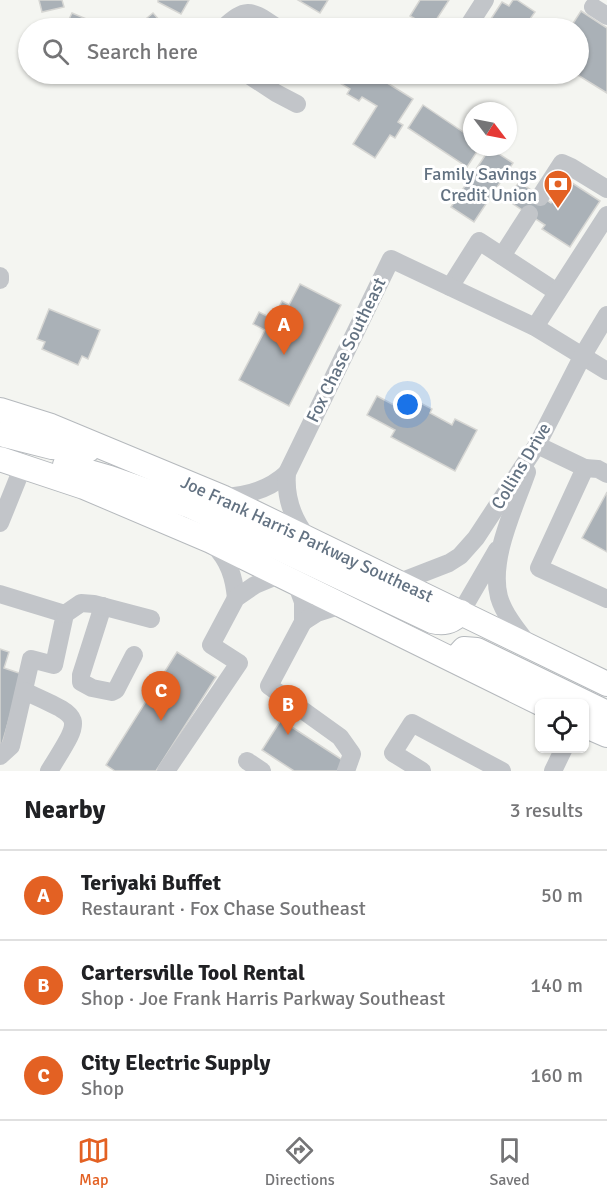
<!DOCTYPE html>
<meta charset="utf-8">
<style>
body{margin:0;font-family:Signika,sans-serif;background:#f6f6f6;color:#202124}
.controls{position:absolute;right:18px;bottom:18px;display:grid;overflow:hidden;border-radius:9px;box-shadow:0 2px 4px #0004}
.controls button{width:54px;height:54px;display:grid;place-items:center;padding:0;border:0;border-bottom:2px solid #e0e0e0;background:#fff;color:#202124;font:30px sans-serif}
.compass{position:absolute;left:463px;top:102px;width:54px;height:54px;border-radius:50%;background:#fff;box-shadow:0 2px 4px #0004;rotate:122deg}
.you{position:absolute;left:408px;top:405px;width:21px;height:21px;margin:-15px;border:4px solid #fff;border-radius:50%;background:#1a73e8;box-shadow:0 0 0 9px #1a73e833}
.badge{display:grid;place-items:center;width:39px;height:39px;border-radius:50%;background:#e36123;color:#fff;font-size:20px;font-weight:700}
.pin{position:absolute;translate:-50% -50px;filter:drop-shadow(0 2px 3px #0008)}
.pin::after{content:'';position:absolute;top:32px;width:21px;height:18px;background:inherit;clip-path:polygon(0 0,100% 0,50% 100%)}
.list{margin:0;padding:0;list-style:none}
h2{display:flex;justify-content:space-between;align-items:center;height:78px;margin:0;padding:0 24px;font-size:26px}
h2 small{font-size:20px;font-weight:400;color:#757577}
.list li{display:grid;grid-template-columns:39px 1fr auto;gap:18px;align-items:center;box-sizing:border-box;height:90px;padding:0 24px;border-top:2px solid #e0e0e0}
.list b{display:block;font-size:22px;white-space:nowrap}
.list p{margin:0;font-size:20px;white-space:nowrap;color:#757577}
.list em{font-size:20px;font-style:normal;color:#757577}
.icon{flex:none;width:33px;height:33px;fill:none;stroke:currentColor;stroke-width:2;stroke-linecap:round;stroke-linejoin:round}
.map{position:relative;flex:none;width:607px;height:771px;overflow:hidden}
.search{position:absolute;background:#fff;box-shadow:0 2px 4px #0004;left:18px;right:18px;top:18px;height:66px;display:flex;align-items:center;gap:15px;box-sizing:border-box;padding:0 21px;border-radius:33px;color:#757577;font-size:22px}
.sheet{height:348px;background:#fff}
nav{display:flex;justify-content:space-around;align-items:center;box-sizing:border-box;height:84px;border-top:2px solid #e0e0e0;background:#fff;font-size:16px;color:#757577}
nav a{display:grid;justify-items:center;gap:3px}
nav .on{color:#e36123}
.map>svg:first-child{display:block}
.building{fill:#aab1b7;stroke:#d6d6d3;stroke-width:1.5}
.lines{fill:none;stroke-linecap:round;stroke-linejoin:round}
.major-casing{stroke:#b5b9bd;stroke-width:26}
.minor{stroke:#c2c5c9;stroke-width:18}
.major{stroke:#fff;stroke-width:24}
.labels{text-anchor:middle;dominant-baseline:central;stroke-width:6;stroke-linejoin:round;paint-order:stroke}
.poi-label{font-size:18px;fill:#637282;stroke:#fff;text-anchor:end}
.street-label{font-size:18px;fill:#637282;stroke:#fff}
</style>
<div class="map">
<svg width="607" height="771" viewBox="0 0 607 771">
<rect width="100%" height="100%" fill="#f4f5f1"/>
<!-- building -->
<g class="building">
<path d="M39,0H62L64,7L42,12Z"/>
<path d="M158,0H189L181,14L158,2Z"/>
<path d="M298,0H328L320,13Z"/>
<path d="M420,0H449L431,28L410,16Z"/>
<path d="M513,0H517L535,12L530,19L538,24L535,28H485L502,2L509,6Z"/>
<path d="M581,11L607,28V93L576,74H578V28H570Z"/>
<path d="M72,13L103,26V28H65Z"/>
<path d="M153,13L166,28H135Z"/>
<path d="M339,74H373L413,99L398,122L403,125L395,138L390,135L375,158L353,144L377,106L362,97L359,101L347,94L350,89L335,80Z"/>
<path d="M423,105L472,138V147H480L467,167L408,128Z"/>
<path d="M490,148L513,163L474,222L451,207Z"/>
<path d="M566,179L600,201L570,247L542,229L545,225L507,200L519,182L551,203Z"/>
<path d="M300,284L341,305L289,406L239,380L265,330L253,324L259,312L273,319L282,301L289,305Z"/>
<path d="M49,309L100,330L88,359L82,356L78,365L42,349L45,342L37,339Z"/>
<path d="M377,396L405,411L411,398L432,409L430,413L452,425L455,419L477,430L455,471L391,437L395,430L367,415Z"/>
<path d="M607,492V552L582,538Z"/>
<path d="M0,649L9,652L4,668L22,674L2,744H0Z"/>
<path d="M177,652L216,677L156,771H115L106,765Z"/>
<path d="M281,720L344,761L337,771H294L262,750Z"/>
</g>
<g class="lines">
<!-- major casing -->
<g class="major-casing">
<g id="major">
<path d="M0,410L51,426L222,497L607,684"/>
<path d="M0,434L52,447L88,450"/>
<path d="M0,459L84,487L211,541L542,704"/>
<path d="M65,465L110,478L190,506L432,621C444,624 453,622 461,612"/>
<path d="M454,660L464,649L477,650L607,713"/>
<path d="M584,725L607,735"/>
</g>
</g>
<!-- minor -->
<g class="minor">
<path d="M593,7L607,16"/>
<path d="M223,28C248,5 251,11 278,28"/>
<path d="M467,28L485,0"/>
<path d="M247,74L276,93L297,104"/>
<path d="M540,197L562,163L571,167L607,189"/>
<path d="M502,256L529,214"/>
<path d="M0,276V280"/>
<path d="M450,287L479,241L557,292"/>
<path d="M535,327L607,215"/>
<path d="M537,445L585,468L539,568L607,599"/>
<path d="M585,468L598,469L607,474"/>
<path d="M527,472C515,507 489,559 499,597C504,614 517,630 528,644"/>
<path d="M223,497C247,496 269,490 287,473"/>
<path d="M0,523L23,466"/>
<path d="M307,537C293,519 285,497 287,473L391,259L535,327L607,371"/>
<path d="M214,545C229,561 234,577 236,598"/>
<path d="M400,582L449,563L460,556L476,538L537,445L583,355L607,315"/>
<path d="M296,583L303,602V622L269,686L340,737L352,754L346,771"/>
<path d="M0,594L65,614L54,665L31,659L11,746L0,756"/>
<path d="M103,606L81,675V682L92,688L112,692L116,690L134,655"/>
<path d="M461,612L497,550"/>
<path d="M65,614L81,603L94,604L151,619"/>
<path d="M303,622L317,613L342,605"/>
<path d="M24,691C85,719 84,714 49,771"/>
<path d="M247,761L262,771"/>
<path d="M166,771L239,663L211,645L236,598L255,585L279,575"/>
<path d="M422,771L393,753L412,723L502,771"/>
<path d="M553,771L564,748"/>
</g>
<!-- major -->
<use href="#major" class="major"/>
</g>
<!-- icons -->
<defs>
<g id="bank-pin" transform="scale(1.5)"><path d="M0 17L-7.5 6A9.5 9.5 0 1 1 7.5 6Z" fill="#e36123" stroke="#fff"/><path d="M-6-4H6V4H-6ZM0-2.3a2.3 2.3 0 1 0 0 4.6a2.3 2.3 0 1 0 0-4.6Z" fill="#fff"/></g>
</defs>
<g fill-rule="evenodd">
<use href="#bank-pin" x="558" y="184"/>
</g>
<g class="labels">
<!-- poi labels -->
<g class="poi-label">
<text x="537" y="174">Family Savings<tspan x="537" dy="21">Credit Union</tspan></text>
</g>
<!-- street labels -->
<g class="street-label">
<text transform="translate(346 350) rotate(-64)">Fox Chase Southeast</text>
<text transform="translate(521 466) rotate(-59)">Collins Drive</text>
<text transform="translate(307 539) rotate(25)">Joe Frank Harris Parkway Southeast</text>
</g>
</g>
</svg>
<div class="controls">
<button><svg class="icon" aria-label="locate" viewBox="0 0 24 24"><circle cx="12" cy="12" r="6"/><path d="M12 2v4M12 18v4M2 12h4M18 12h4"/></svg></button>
</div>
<svg class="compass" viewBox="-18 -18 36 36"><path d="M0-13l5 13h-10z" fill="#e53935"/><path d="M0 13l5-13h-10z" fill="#757577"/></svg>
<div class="you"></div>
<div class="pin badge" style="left:284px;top:355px">A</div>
<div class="pin badge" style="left:288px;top:735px">B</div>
<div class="pin badge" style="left:161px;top:721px">C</div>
<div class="search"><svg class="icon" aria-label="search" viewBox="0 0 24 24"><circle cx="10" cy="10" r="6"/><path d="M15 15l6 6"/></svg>Search here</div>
</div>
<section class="sheet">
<h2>Nearby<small>3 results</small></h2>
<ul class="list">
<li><span class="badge">A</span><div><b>Teriyaki Buffet</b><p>Restaurant · Fox Chase Southeast</p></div><em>50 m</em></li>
<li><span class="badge">B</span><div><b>Cartersville Tool Rental</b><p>Shop · Joe Frank Harris Parkway Southeast</p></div><em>140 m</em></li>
<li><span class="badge">C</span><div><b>City Electric Supply</b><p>Shop</p></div><em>160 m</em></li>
</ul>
</section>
<nav>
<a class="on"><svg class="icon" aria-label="map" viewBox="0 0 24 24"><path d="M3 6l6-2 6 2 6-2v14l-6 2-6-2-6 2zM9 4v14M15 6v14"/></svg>Map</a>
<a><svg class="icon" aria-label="directions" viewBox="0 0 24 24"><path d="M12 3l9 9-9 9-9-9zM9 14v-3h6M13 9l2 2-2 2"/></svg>Directions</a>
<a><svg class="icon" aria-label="saved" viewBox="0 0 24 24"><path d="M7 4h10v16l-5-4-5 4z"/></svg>Saved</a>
</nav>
